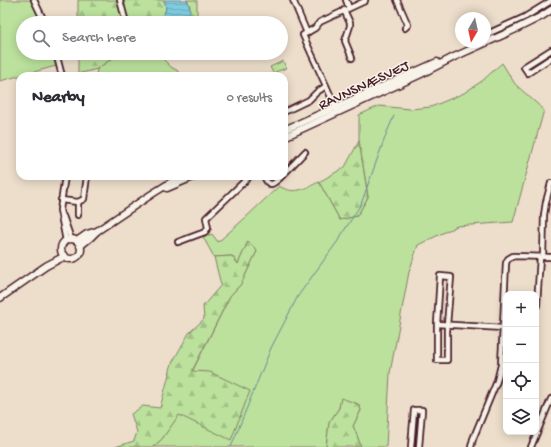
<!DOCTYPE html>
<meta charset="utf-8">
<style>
body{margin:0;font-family:"Gochi Hand",sans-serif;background:#f2f2f3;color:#2b2b33}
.controls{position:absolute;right:12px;bottom:12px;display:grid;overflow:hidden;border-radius:8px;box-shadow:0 2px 10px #0003}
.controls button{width:36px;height:36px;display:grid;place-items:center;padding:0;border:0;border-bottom:1px solid #e1e1e2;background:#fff;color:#2b2b33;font:20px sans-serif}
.compass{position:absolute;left:455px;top:12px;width:36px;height:36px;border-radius:50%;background:#fff;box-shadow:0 2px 10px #0003;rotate:189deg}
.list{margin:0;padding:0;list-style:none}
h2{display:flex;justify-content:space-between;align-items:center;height:52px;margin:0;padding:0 16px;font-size:17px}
h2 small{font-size:13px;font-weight:400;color:#7c7c81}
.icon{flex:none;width:22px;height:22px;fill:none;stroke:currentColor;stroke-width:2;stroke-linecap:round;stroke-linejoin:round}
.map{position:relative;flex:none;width:551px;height:447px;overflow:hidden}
.search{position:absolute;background:#fff;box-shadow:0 2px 10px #0003;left:16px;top:16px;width:272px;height:44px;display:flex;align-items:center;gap:10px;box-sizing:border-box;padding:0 14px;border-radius:22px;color:#7c7c81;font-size:15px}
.panel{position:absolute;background:#fff;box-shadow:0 2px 10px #0003;left:16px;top:72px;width:272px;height:108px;border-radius:12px}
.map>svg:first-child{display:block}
.green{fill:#bbe19c;stroke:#828064}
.forest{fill:url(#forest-firs);stroke:#828064}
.water{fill:url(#water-rules);stroke:#6a8797}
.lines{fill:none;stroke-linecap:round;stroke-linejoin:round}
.stream{stroke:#6a8797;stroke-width:1}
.minor-casing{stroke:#4a1f2b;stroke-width:8}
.secondary-casing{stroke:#4a1f2b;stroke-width:9}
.minor{stroke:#f7f3e8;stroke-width:4.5}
.secondary{stroke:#f7f3e8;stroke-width:6}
.labels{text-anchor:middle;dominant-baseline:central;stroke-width:3;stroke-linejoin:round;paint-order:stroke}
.street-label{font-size:15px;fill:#4a1f2b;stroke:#f7f3e8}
</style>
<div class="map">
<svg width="551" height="447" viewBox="0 0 551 447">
<defs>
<pattern id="forest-firs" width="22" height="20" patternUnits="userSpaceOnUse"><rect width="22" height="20" fill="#bbe19c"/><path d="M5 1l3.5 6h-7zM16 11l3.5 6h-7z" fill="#a2c187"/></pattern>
<pattern id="water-rules" width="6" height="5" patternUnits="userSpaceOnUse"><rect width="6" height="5" fill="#7fccdf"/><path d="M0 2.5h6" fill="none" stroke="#6fafc0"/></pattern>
</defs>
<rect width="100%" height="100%" fill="#eddecb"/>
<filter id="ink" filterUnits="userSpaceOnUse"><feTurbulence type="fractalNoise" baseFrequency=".025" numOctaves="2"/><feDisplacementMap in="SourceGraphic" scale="8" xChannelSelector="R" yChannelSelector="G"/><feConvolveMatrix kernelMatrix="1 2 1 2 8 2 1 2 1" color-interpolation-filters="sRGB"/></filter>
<g filter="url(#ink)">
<!-- green -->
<g class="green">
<path d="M0,0H31L41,23H23V53H52L56,66L0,81Z"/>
<path d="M125,53H157L171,67L178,71V76H96L97,69L117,55Z"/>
<path d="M283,61L286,68L273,73L270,67Z"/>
<path d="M502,63L515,84L544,110L513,222L457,226L418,245L409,272L390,373L386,447H361L356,433L353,426L361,410L358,404L341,399L339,408L329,423L326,447H153L162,439L178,415L192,372L230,296L241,284L257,251L248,242L238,264L232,256L214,257L203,237L212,234L218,242L244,219L279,186C294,195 304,189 319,182L340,220L357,216L368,197L359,141V115L379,106L410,109L431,107L464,93L482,81Z"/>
</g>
<!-- forest -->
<g class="forest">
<path d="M78,0H164C169,11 163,14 158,23H78Z"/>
<path d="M187,0H197V15L194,23H187L188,20L190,6Z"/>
<path d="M78,53H125L117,55L97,69L78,74Z"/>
<path d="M359,141L368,197L357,216L340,220L319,182L345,167Z"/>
<path d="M248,241L257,251L241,284L230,296L192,371L210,372L250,391L231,440L179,415L162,439L153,447H115L134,441L137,432L131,414L143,406L160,408L172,363L189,333L204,319L203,306L221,285L214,257L232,256L238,264Z"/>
<path d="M341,398L358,404L361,410L353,426L356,433L361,447H326L329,423L339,408Z"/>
</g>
<!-- water -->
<path class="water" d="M164,0H187C191,8 191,16 187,23H158C163,14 169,11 164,0Z"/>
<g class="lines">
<!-- stream -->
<path class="stream" d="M231,447L271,348L298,296L337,242L361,204L387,132L394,116"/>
<!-- minor casing -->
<g class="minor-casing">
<g id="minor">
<path d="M34,0L45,23"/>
<path d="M120,0L126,23"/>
<path d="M293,0L307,33"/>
<path d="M346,0L349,8"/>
<path d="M397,0L408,25L405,28"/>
<path d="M344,10L350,23V26L345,41L352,58"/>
<path d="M485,35L525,17L551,1"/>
<path d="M551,50L524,67L528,73L551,58"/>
<path d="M56,53L62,76"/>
<path d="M337,110L303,35L315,28L320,22L365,1V0"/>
<path d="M284,112L309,100L317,92L326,86"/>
<path d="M284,174L305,152"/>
<path d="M65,176L60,210L66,241"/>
<path d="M264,176C269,189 274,184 282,176"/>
<path d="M61,200L78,202L84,199L87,176"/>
<path d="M78,215V202"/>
<path d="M63,216L71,239"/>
<path d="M178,242L205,232L208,228L206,218L250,176"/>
<path d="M543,257L544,215L546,202L551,183"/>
<path d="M440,276L451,277L447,325V360H437V324Z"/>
<path d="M537,305L540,257"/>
<path d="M437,324L503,328"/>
<path d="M411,447L414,410H422L419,447"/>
<path d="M471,447L473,439L497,381L501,365L506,263L508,259L513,256L551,257"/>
<path d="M531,447L551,399"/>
</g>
</g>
<!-- secondary casing -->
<g class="secondary-casing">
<g id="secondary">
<path d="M284,130L437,62"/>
<path d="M284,137L419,75L454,57L516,29L542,16L551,10"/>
<path d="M167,188L195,176"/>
<circle cx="71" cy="249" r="10"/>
<path d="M77,241L87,234L97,231L152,194L181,176"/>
<path d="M80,246L90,238L96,232"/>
<path d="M0,298L46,266L65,256"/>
</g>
</g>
<!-- minor -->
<use href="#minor" class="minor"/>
<!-- secondary -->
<use href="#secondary" class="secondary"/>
</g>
</g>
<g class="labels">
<!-- street labels -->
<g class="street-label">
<text transform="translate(364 86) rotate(-25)">RAVNSNÆSVEJ</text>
</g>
</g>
</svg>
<div class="controls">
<button>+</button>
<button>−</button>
<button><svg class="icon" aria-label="locate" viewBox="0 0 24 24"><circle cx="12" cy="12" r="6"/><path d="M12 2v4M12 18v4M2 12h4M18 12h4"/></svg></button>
<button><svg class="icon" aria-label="layers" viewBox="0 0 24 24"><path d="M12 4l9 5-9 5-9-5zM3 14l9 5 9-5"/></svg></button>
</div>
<svg class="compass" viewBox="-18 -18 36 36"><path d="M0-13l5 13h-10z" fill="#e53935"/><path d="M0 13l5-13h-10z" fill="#7c7c81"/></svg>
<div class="search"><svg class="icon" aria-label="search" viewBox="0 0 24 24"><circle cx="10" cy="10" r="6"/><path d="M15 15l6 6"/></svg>Search here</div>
<section class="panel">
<h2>Nearby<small>0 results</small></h2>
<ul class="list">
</ul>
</section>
</div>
